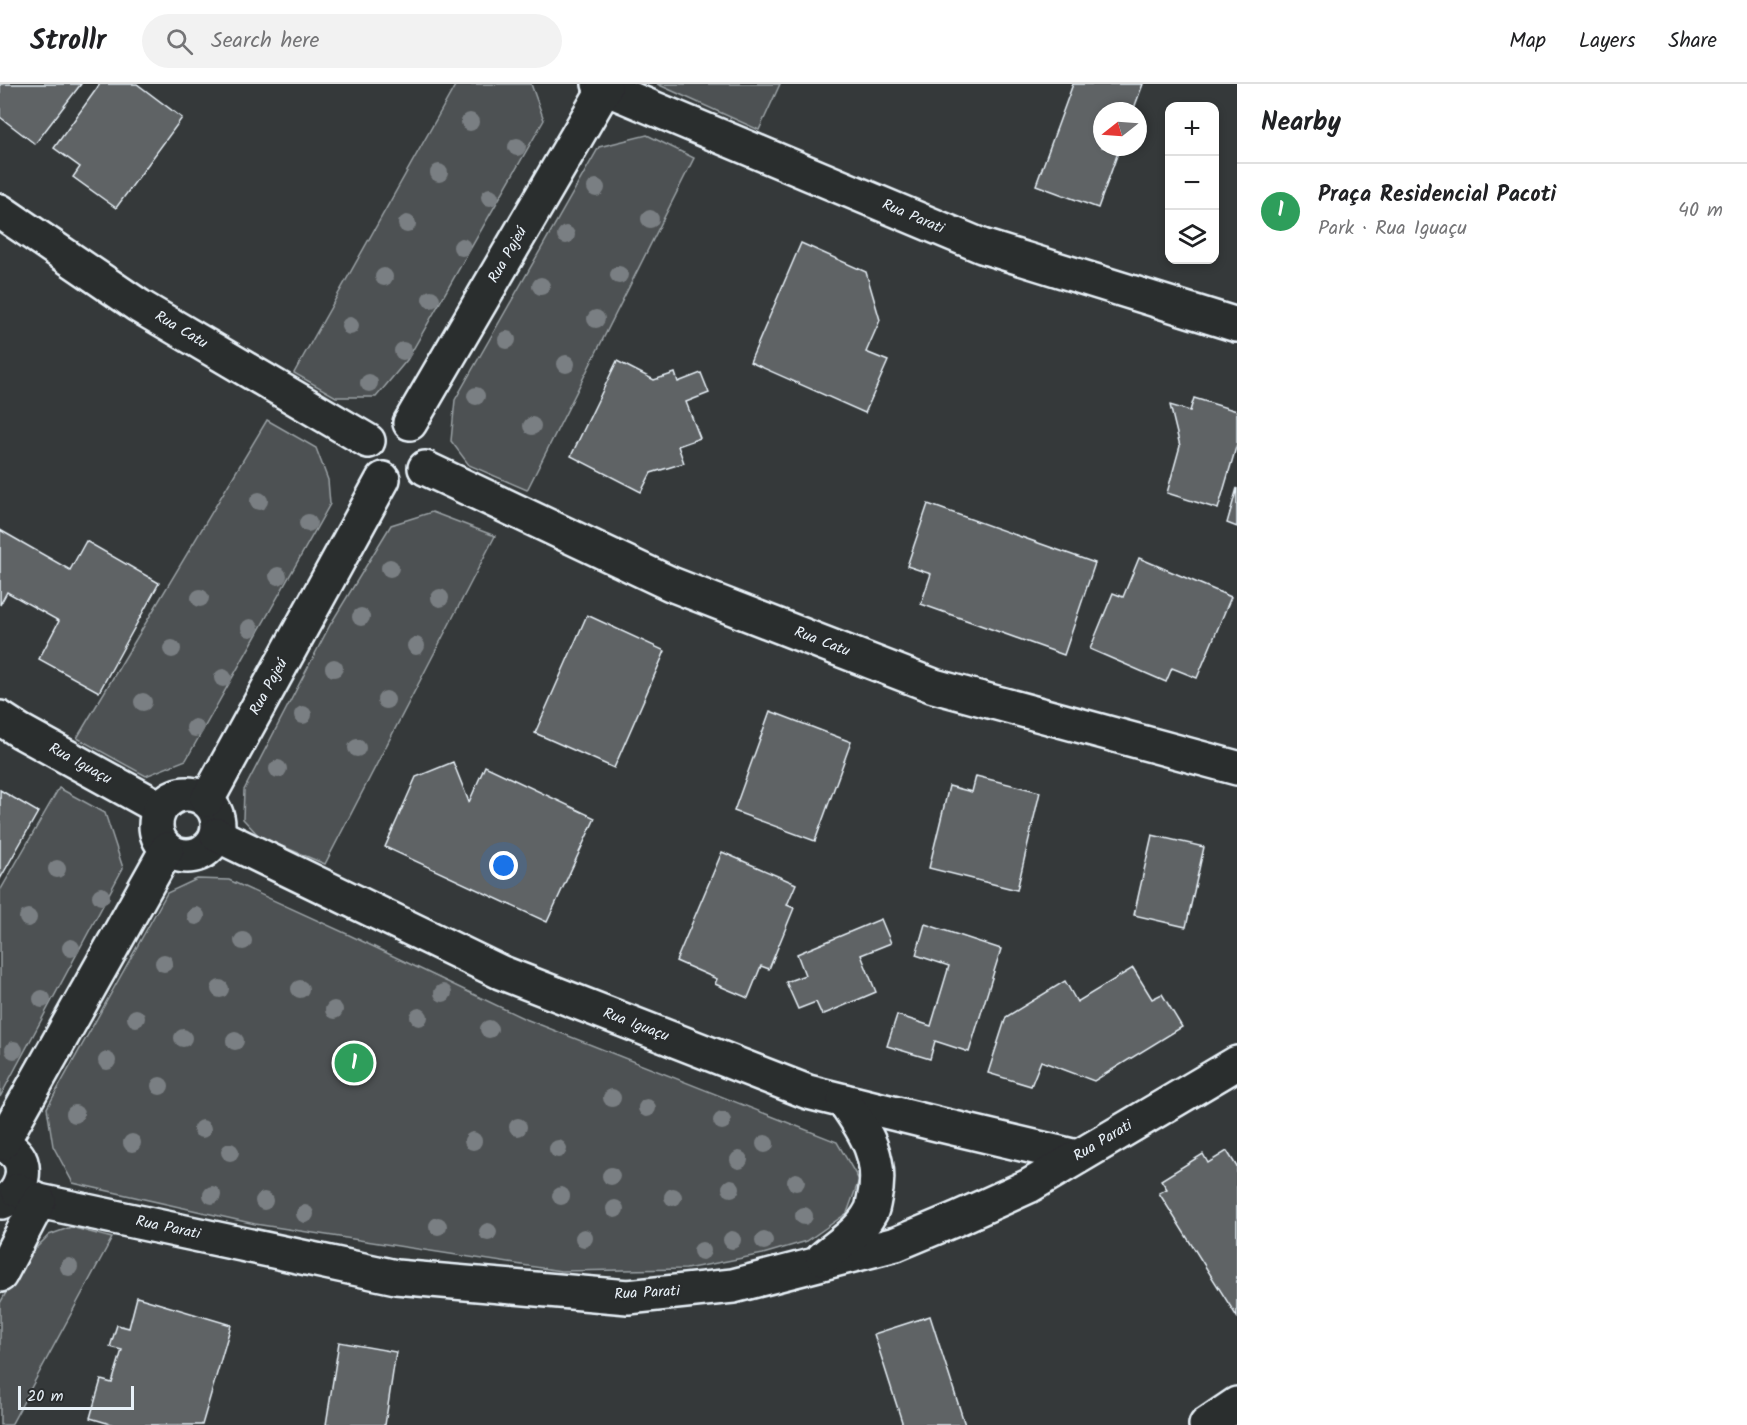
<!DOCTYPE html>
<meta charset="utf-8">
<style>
body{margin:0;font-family:Kalam,sans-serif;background:#f2f2f2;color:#202124}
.controls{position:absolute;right:18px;top:18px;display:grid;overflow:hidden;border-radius:12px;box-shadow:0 3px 9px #0003}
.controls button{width:54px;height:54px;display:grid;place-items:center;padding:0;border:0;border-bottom:2px solid #e0e0e0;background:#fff;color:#202124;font:30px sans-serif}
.compass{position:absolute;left:1093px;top:18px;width:54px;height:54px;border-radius:50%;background:#fff;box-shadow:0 3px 9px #0003;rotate:253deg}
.scale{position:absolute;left:18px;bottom:15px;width:116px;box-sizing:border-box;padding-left:6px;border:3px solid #e8f1f8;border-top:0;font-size:16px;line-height:21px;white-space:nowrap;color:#e8f1f8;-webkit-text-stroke:4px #2a2d2e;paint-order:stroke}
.you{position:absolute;left:504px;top:782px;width:21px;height:21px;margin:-15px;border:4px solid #fff;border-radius:50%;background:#1a73e8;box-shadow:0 0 0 9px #1a73e833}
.badge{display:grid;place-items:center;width:39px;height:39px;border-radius:50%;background:#84575d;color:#fff;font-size:20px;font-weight:700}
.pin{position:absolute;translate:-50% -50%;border:3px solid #fff;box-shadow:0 2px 6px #0006}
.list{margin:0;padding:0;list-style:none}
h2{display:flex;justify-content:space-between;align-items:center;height:78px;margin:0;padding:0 24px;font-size:26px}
h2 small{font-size:20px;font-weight:400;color:#757577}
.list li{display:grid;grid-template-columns:39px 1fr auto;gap:18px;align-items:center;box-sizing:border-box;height:96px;padding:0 24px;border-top:2px solid #e0e0e0}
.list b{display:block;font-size:22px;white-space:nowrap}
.list p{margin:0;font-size:20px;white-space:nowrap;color:#757577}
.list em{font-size:20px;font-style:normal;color:#757577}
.icon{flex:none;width:33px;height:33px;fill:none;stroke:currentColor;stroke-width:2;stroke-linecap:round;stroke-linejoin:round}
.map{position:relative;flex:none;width:1237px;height:1341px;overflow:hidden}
header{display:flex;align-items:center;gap:36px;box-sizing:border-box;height:84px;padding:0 30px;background:#fff;border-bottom:2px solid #e0e0e0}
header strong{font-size:28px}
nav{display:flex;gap:33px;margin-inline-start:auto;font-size:21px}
.search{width:420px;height:54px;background:#f2f2f2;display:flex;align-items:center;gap:15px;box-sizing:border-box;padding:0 21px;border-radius:33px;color:#757577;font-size:22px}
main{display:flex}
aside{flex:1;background:#fff}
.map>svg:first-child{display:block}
.green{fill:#4d5152;stroke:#9aa1a5;stroke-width:1.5}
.building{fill:#5f6365;stroke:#e8f1f8;stroke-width:1.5}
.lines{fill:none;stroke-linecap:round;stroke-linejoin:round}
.minor-casing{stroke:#e8f1f8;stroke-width:38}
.minor{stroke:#2a2d2e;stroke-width:33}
.tree{fill:#7a7f83}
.labels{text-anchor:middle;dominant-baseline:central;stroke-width:4.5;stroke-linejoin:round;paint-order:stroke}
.street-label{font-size:15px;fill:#e8f1f8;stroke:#2a2d2e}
</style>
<header>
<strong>Strollr</strong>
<div class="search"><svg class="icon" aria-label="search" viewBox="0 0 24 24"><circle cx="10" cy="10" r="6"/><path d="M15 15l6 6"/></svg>Search here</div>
<nav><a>Map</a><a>Layers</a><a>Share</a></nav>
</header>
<main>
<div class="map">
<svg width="1237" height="1341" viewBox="0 0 1237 1341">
<rect width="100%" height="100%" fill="#35393a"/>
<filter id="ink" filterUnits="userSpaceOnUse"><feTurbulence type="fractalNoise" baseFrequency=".0167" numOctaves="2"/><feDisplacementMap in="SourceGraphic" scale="12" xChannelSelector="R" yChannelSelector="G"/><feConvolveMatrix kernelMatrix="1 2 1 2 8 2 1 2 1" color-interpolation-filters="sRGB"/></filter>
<g filter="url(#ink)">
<!-- green -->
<g class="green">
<path d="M456,0H531L544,36L407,276L376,313H336L294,289Z"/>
<path d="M657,0H780L759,46Z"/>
<path d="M647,51L694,74L527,406L469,381L451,357L455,316L599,63Z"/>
<path d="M267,336L316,364L328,396L330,420L186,676L146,692L77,654Z"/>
<path d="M432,428L495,452L325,780L260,753L243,735L244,706L330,541L391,441Z"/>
<path d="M59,704L105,729L123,784L0,1013V807Z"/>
<path d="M197,795L229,796L347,850L523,934L837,1058L859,1096L847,1129L807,1157L763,1170L686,1185L561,1187L255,1140L73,1099L53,1062L47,1024L167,809Z"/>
<path d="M71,1143L112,1154L11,1341H0V1219L26,1174L49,1151Z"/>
</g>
<!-- building -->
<g class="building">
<path d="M0,0H81L35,60L0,33Z"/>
<path d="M100,0H137L182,34L116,124L73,93L80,83L54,64Z"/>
<path d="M1073,0H1143L1133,27H1102V63H1120L1098,124L1036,101Z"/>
<path d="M801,159L866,188L880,236L866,268L888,277L865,329L750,278Z"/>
<path d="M617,277L654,296L675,289L678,298L701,289L709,309L686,318L700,354L678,362L684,379L651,389L641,408L571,372Z"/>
<path d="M1194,314L1237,327V360L1218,425L1167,409L1180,362L1170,321L1190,327Z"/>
<path d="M1237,404V443L1227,439Z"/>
<path d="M928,420L1095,479L1064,571L921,520L931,490L907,482Z"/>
<path d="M0,446L70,486L86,457L159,499L99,608L39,575L59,537L7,508L0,521Z"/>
<path d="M1139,474L1231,513L1197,594L1172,584L1166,598L1090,565L1113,509L1123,513Z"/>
<path d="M587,531L665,567L614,684L535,649Z"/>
<path d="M770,627L851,658L815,757L734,727Z"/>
<path d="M453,678L469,718L485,682L595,734L547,838L385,763L416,693Z"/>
<path d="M976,692L1040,708L1017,806L929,784L949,702L972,708Z"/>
<path d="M0,706L38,728L0,795Z"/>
<path d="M1152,751L1204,763L1186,843L1134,831Z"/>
<path d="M722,768L796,800L787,821L794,824L769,885L761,882L748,914L715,900L717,895L676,877Z"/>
<path d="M881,835L891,859L861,871L876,908L822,931L816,918L798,925L786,898L805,891L797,870Z"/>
<path d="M925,840L1001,865L969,968L935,957L930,975L887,962L897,931L931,942L949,882L916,871Z"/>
<path d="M1133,884L1152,915L1162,910L1182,943L1094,997L1041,977L1031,1002L988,989L1006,933L1065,897L1077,918Z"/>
<path d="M1227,1067L1237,1083V1233L1159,1109L1167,1105L1161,1096L1203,1070L1208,1079Z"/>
<path d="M137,1213L231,1241L202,1341H114L90,1334L101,1296L112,1299L122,1266L110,1263L117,1241L129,1244Z"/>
<path d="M930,1232L965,1341H903L874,1250Z"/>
<path d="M339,1258L396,1268L385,1341H326Z"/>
</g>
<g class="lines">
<!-- minor casing -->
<g class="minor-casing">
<g id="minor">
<path d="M599,0L605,4L982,162L1237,241"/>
<path d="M0,127L139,222L368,357"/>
<path d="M410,339L605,4"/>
<path d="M425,384L671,500L934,602L1237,684"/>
<path d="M0,634L20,647L160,724"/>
<circle cx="187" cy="741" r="31"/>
<path d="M207,716L383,395"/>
<path d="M217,751L500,888L808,1008L941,1041L1077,1073"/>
<path d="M0,1059C8,1062 18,1069 21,1078C26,1094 17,1113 2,1118"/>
<path d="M2,1059L167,765"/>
<path d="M18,1106L39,1117L396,1193L628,1213L733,1202L896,1160L956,1135L1029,1102L1237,979"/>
<path d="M823,1174C839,1160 860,1148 870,1129C873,1125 873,1120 874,1116C884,1076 866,1048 844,1017"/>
<path d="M0,1191L39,1117"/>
<path d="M1206,1341L1237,1320"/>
</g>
</g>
<!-- minor -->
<use href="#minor" class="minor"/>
</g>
<!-- trees -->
<g class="tree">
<circle cx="470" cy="38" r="9"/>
<circle cx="517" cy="63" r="9"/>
<circle cx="439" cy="89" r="9"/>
<circle cx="596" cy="104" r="9"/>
<circle cx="490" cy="113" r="9"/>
<circle cx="650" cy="135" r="9"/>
<circle cx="407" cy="140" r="9"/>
<circle cx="566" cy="151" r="9"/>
<circle cx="462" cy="163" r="9"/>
<circle cx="619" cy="191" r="9"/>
<circle cx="384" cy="193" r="9"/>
<circle cx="541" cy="202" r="9"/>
<circle cx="431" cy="215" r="9"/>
<circle cx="596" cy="235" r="9"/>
<circle cx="350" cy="242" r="9"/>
<circle cx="507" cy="256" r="9"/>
<circle cx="403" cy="267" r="9"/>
<circle cx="566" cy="280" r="9"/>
<circle cx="369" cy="299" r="9"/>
<circle cx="476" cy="312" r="9"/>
<circle cx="532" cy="342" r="9"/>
<circle cx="259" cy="417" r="9"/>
<circle cx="308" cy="439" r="9"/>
<circle cx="390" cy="484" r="9"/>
<circle cx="278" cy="492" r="9"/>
<circle cx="200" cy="514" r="9"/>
<circle cx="440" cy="514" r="9"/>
<circle cx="361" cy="533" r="9"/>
<circle cx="250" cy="544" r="9"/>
<circle cx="416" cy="562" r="9"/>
<circle cx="172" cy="565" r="9"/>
<circle cx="334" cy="584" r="9"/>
<circle cx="223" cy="594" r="9"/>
<circle cx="386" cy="616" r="9"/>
<circle cx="143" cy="618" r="9"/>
<circle cx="303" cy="631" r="9"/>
<circle cx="195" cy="644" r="9"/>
<circle cx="357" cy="664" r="9"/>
<circle cx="278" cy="685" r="9"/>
<circle cx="57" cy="785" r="9"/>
<circle cx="101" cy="812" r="9"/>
<circle cx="196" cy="832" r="9"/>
<circle cx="28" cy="834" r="9"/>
<circle cx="243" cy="857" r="9"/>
<circle cx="71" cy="864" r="9"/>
<circle cx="164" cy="879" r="9"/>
<circle cx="220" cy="905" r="9"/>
<circle cx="300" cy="905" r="9"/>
<circle cx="443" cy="909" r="9"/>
<circle cx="42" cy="915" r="9"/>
<circle cx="334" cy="926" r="9"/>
<circle cx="419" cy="933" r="9"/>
<circle cx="136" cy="934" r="9"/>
<circle cx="489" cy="945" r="9"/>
<circle cx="183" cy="954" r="9"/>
<circle cx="235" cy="957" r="9"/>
<circle cx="14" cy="966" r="9"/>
<circle cx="107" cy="977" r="9"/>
<circle cx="160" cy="1002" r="9"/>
<circle cx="612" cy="1014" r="9"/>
<circle cx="647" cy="1024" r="9"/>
<circle cx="75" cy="1030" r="9"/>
<circle cx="722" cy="1037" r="9"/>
<circle cx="518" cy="1043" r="9"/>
<circle cx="202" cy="1045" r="9"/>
<circle cx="473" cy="1057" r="9"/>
<circle cx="132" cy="1059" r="9"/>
<circle cx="765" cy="1060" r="9"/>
<circle cx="558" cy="1065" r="9"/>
<circle cx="230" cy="1068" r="9"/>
<circle cx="739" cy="1076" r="9"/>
<circle cx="611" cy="1092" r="9"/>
<circle cx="796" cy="1098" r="9"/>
<circle cx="731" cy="1104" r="9"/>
<circle cx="212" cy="1111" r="9"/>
<circle cx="561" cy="1112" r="9"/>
<circle cx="673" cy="1113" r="9"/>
<circle cx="264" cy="1117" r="9"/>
<circle cx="615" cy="1125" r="9"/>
<circle cx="305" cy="1130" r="9"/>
<circle cx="804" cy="1132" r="9"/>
<circle cx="438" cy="1142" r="9"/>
<circle cx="488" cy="1148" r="9"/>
<circle cx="584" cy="1154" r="9"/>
<circle cx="732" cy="1156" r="9"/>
<circle cx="764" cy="1157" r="9"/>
<circle cx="702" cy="1167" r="9"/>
<circle cx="69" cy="1183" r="9"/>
</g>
</g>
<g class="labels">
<!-- street labels -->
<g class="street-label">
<text transform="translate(913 133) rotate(23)">Rua Parati</text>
<text transform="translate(508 171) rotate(-60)">Rua Pajeú</text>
<text transform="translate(181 246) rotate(31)">Rua Catu</text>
<text transform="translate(822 558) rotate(21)">Rua Catu</text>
<text transform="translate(269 603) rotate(-61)">Rua Pajeú</text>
<text transform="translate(80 680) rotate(29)">Rua Iguaçu</text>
<text transform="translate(636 941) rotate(21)">Rua Iguaçu</text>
<text transform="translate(1103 1057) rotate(-31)">Rua Parati</text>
<text transform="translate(168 1144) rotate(12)">Rua Parati</text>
<text transform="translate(647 1209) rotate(-3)">Rua Parati</text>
</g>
</g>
</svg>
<div class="controls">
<button>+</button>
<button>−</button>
<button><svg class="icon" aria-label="layers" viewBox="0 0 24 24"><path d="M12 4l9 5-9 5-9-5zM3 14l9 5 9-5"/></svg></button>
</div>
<svg class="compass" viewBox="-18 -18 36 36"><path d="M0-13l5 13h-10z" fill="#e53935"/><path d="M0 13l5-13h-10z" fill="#757577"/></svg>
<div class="scale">20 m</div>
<div class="you"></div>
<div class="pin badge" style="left:354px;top:979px;background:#2e9e5b">1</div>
</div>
<aside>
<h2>Nearby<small></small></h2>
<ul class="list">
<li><span class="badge" style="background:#2e9e5b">1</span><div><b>Praça Residencial Pacoti</b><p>Park · Rua Iguaçu</p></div><em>40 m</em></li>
</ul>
</aside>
</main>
